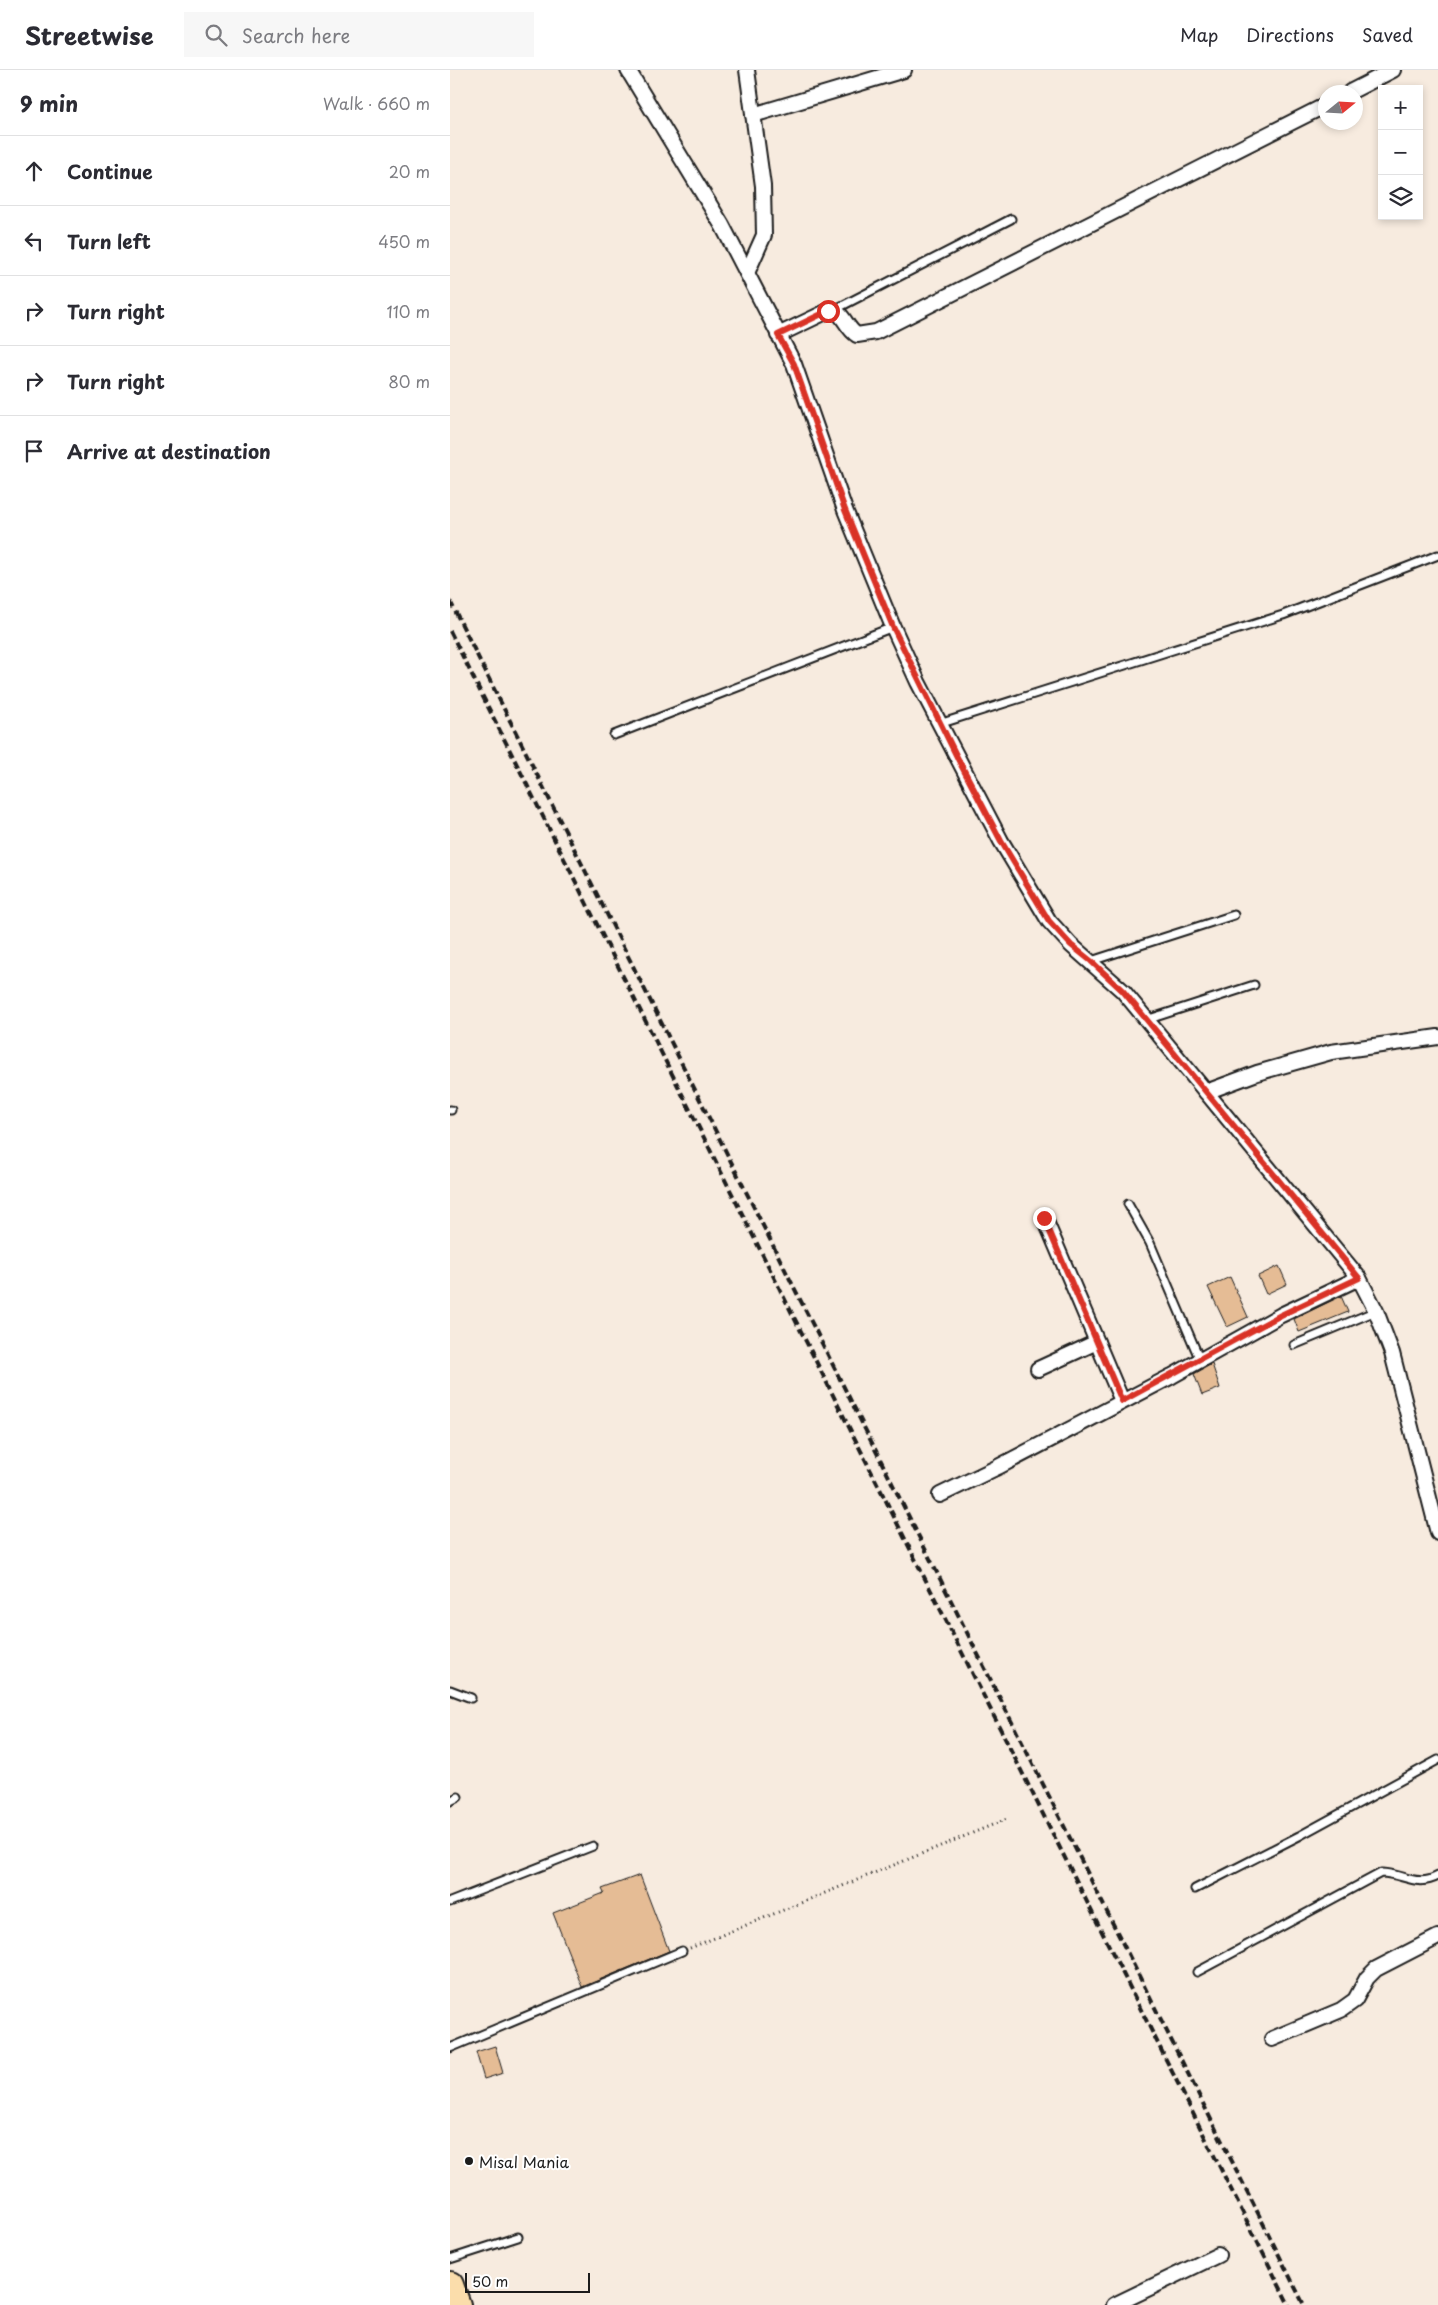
<!DOCTYPE html>
<meta charset="utf-8">
<style>
body{margin:0;font-family:"Playpen Sans",sans-serif;background:#f7f7f7;color:#2b2b33}
.controls{position:absolute;right:15px;top:15px;display:grid;overflow:hidden;border-radius:0px;box-shadow:0 2px 8px #0003}
.controls button{width:45px;height:45px;display:grid;place-items:center;padding:0;border:0;border-bottom:1px solid #e1e1e2;background:#fff;color:#2b2b33;font:25px sans-serif}
.compass{position:absolute;left:868px;top:15px;width:45px;height:45px;border-radius:50%;background:#fff;box-shadow:0 2px 8px #0003;rotate:72deg}
.scale{position:absolute;left:15px;bottom:12px;width:125px;box-sizing:border-box;padding-left:5px;border:2px solid #1c1c1c;border-top:0;font-size:14px;line-height:18px;white-space:nowrap;color:#1c1c1c;-webkit-text-stroke:4px #fff;paint-order:stroke}
.stop{position:absolute;width:15px;height:15px;margin:-11px;border:4px solid #d93025;border-radius:50%;background:#fff}
.stop.end{background:#d93025;border-color:#fff;box-shadow:0 1px 5px #0008}
.list{margin:0;padding:0;list-style:none}
h2{display:flex;justify-content:space-between;align-items:center;height:65px;margin:0;padding:0 20px;font-size:21px}
h2 small{font-size:16px;font-weight:400;color:#7c7c81}
.list li{display:grid;grid-template-columns:32px 1fr auto;gap:15px;align-items:center;box-sizing:border-box;height:70px;padding:0 20px;border-top:1px solid #e1e1e2}
.list b{display:block;font-size:19px;white-space:nowrap}
.list em{font-size:16px;font-style:normal;color:#7c7c81}
.icon{flex:none;width:28px;height:28px;fill:none;stroke:currentColor;stroke-width:2;stroke-linecap:round;stroke-linejoin:round}
.map{position:relative;flex:none;width:988px;height:2235px;overflow:hidden}
header{display:flex;align-items:center;gap:30px;box-sizing:border-box;height:70px;padding:0 25px;background:#fff;border-bottom:1px solid #e1e1e2}
header strong{font-size:24px}
nav{display:flex;gap:28px;margin-inline-start:auto;font-size:18px}
.search{width:350px;height:45px;background:#f7f7f7;display:flex;align-items:center;gap:12px;box-sizing:border-box;padding:0 18px;border-radius:0px;color:#7c7c81;font-size:19px}
main{display:flex}
aside{flex:1;background:#fff}
.map>svg:first-child{display:block}
.building{fill:#e5bc95;stroke:#1c1c1c}
.lines{fill:none;stroke-linecap:round;stroke-linejoin:round}
.lane-casing{stroke:#1c1c1c;stroke-width:11}
.street-casing{stroke:#1c1c1c;stroke-width:18}
.highway-casing{stroke:#1c1c1c;stroke-width:30}
.path{stroke:#1c1c1c;stroke-width:3;stroke-dasharray:1 4;stroke-linecap:butt}
.lane{stroke:#fff;stroke-width:7}
.street{stroke:#fff;stroke-width:14}
.highway{stroke:#fbddab;stroke-width:26}
.rail{stroke:#1c1c1c;stroke-width:4;stroke-dasharray:8 4;stroke-linecap:butt}
.route{stroke:#d93025;stroke-width:6}
.poi-dot{fill:#1c1c1c;stroke:#fff;stroke-width:2}
.labels{text-anchor:middle;dominant-baseline:central;stroke-width:4;stroke-linejoin:round;paint-order:stroke}
.poi-label{font-size:15px;fill:#1c1c1c;stroke:#fff;text-anchor:start}
</style>
<header>
<strong>Streetwise</strong>
<div class="search"><svg class="icon" aria-label="search" viewBox="0 0 24 24"><circle cx="10" cy="10" r="6"/><path d="M15 15l6 6"/></svg>Search here</div>
<nav><a>Map</a><a>Directions</a><a>Saved</a></nav>
</header>
<main>
<aside>
<h2>9 min<small>Walk · 660 m</small></h2>
<ul class="list">
<li><svg class="icon" aria-label="ahead" viewBox="0 0 24 24"><path d="M12 20V5M6 11l6-6 6 6"/></svg><div><b>Continue</b></div><em>20 m</em></li>
<li><svg class="icon" aria-label="left" viewBox="0 0 24 24"><path d="M17 20v-9H6M10 6l-5 5 5 5"/></svg><div><b>Turn left</b></div><em>450 m</em></li>
<li><svg class="icon" aria-label="right" viewBox="0 0 24 24"><path d="M7 20v-9h11M14 6l5 5-5 5"/></svg><div><b>Turn right</b></div><em>110 m</em></li>
<li><svg class="icon" aria-label="right" viewBox="0 0 24 24"><path d="M7 20v-9h11M14 6l5 5-5 5"/></svg><div><b>Turn right</b></div><em>80 m</em></li>
<li><svg class="icon" aria-label="arrive" viewBox="0 0 24 24"><path d="M6 21V4h12l-3 4 3 4H6"/></svg><div><b>Arrive at destination</b></div></li>
</ul>
</aside>
<div class="map">
<svg width="988" height="2235" viewBox="0 0 988 2235">
<rect width="100%" height="100%" fill="#f7ebdf"/>
<filter id="ink" filterUnits="userSpaceOnUse"><feTurbulence type="fractalNoise" baseFrequency=".02" numOctaves="2"/><feDisplacementMap in="SourceGraphic" scale="10" xChannelSelector="R" yChannelSelector="G"/><feConvolveMatrix kernelMatrix="1 2 1 2 8 2 1 2 1" color-interpolation-filters="sRGB"/></filter>
<g filter="url(#ink)">
<!-- building -->
<g class="building">
<path d="M829,1196L837,1214L816,1224L808,1206Z"/>
<path d="M780,1207L798,1247L777,1257L758,1217Z"/>
<path d="M891,1226L898,1242L849,1262L844,1249Z"/>
<path d="M762,1294L770,1318L752,1325L744,1304Z"/>
<path d="M190,1805L219,1881L132,1917L103,1843L154,1823L152,1819Z"/>
<path d="M45,1976L53,2003L34,2009L26,1982Z"/>
</g>
<g class="lines">
<!-- lane casing -->
<g class="lane-casing">
<g id="lane">
<path d="M384,240L561,149"/>
<path d="M489,654L833,545L988,485"/>
<path d="M164,665L443,557"/>
<path d="M641,891L784,845"/>
<path d="M696,950L804,915"/>
<path d="M0,1040H1"/>
<path d="M678,1134L700,1173L750,1290"/>
<path d="M844,1275L926,1241"/>
<path d="M0,1620L21,1628"/>
<path d="M0,1731L8,1727"/>
<path d="M745,1819L849,1766L988,1690"/>
<path d="M0,1832L143,1776"/>
<path d="M747,1902L931,1803C952,1803 967,1818 988,1806"/>
<path d="M0,1978L232,1881"/>
<path d="M0,2189L68,2167"/>
</g>
</g>
<!-- street casing -->
<g class="street-casing">
<g id="street">
<path d="M178,0L272,155L344,294L395,440L443,557L468,612L551,771L599,851L621,875L673,921L909,1208L926,1241L942,1283L988,1463"/>
<path d="M297,0L313,116L314,165L297,203"/>
<path d="M900,22L943,0"/>
<path d="M303,45L454,0"/>
<path d="M328,265L378,241C394,239 394,257 407,265L426,262L876,35"/>
<path d="M756,1022L807,1003L881,982L988,967"/>
<path d="M594,1147L672,1331"/>
<path d="M588,1299L647,1272"/>
<path d="M490,1425L548,1397L722,1306L831,1245L909,1208"/>
<path d="M822,1969L891,1940L905,1930L917,1908L926,1899L988,1867"/>
<path d="M664,2235L768,2185"/>
</g>
</g>
<!-- highway casing -->
<g class="highway-casing">
<path id="highway" d="M0,2215L7,2235"/>
</g>
<!-- path -->
<path class="path" d="M240,1878L557,1749"/>
<!-- lane -->
<use href="#lane" class="lane"/>
<!-- street -->
<use href="#street" class="street"/>
<!-- highway -->
<use href="#highway" class="highway"/>
<!-- rail -->
<g class="rail">
<path d="M0,531L854,2235"/>
<path d="M0,561L839,2235"/>
</g>
</g>
</g>
<g class="lines" filter="url(#ink)">
<!-- route -->
<path class="route" d="M378,241L328,265L344,294L395,440L443,557L508,689L551,771L599,851L621,875L641,891L673,921L909,1208L831,1245L672,1331L594,1148"/>
</g>
<!-- markers -->
<circle class="poi-dot" cx="19" cy="2091" r="5"/>
<g class="labels">
<!-- poi labels -->
<g class="poi-label">
<text x="29" y="2091">Misal Mania</text>
</g>
</g>
</svg>
<div class="controls">
<button>+</button>
<button>−</button>
<button><svg class="icon" aria-label="layers" viewBox="0 0 24 24"><path d="M12 4l9 5-9 5-9-5zM3 14l9 5 9-5"/></svg></button>
</div>
<svg class="compass" viewBox="-18 -18 36 36"><path d="M0-13l5 13h-10z" fill="#e53935"/><path d="M0 13l5-13h-10z" fill="#7c7c81"/></svg>
<div class="scale">50 m</div>
<div class="stop" style="left:378px;top:241px"></div>
<div class="stop end" style="left:594px;top:1148px"></div>
</div>
</main>
